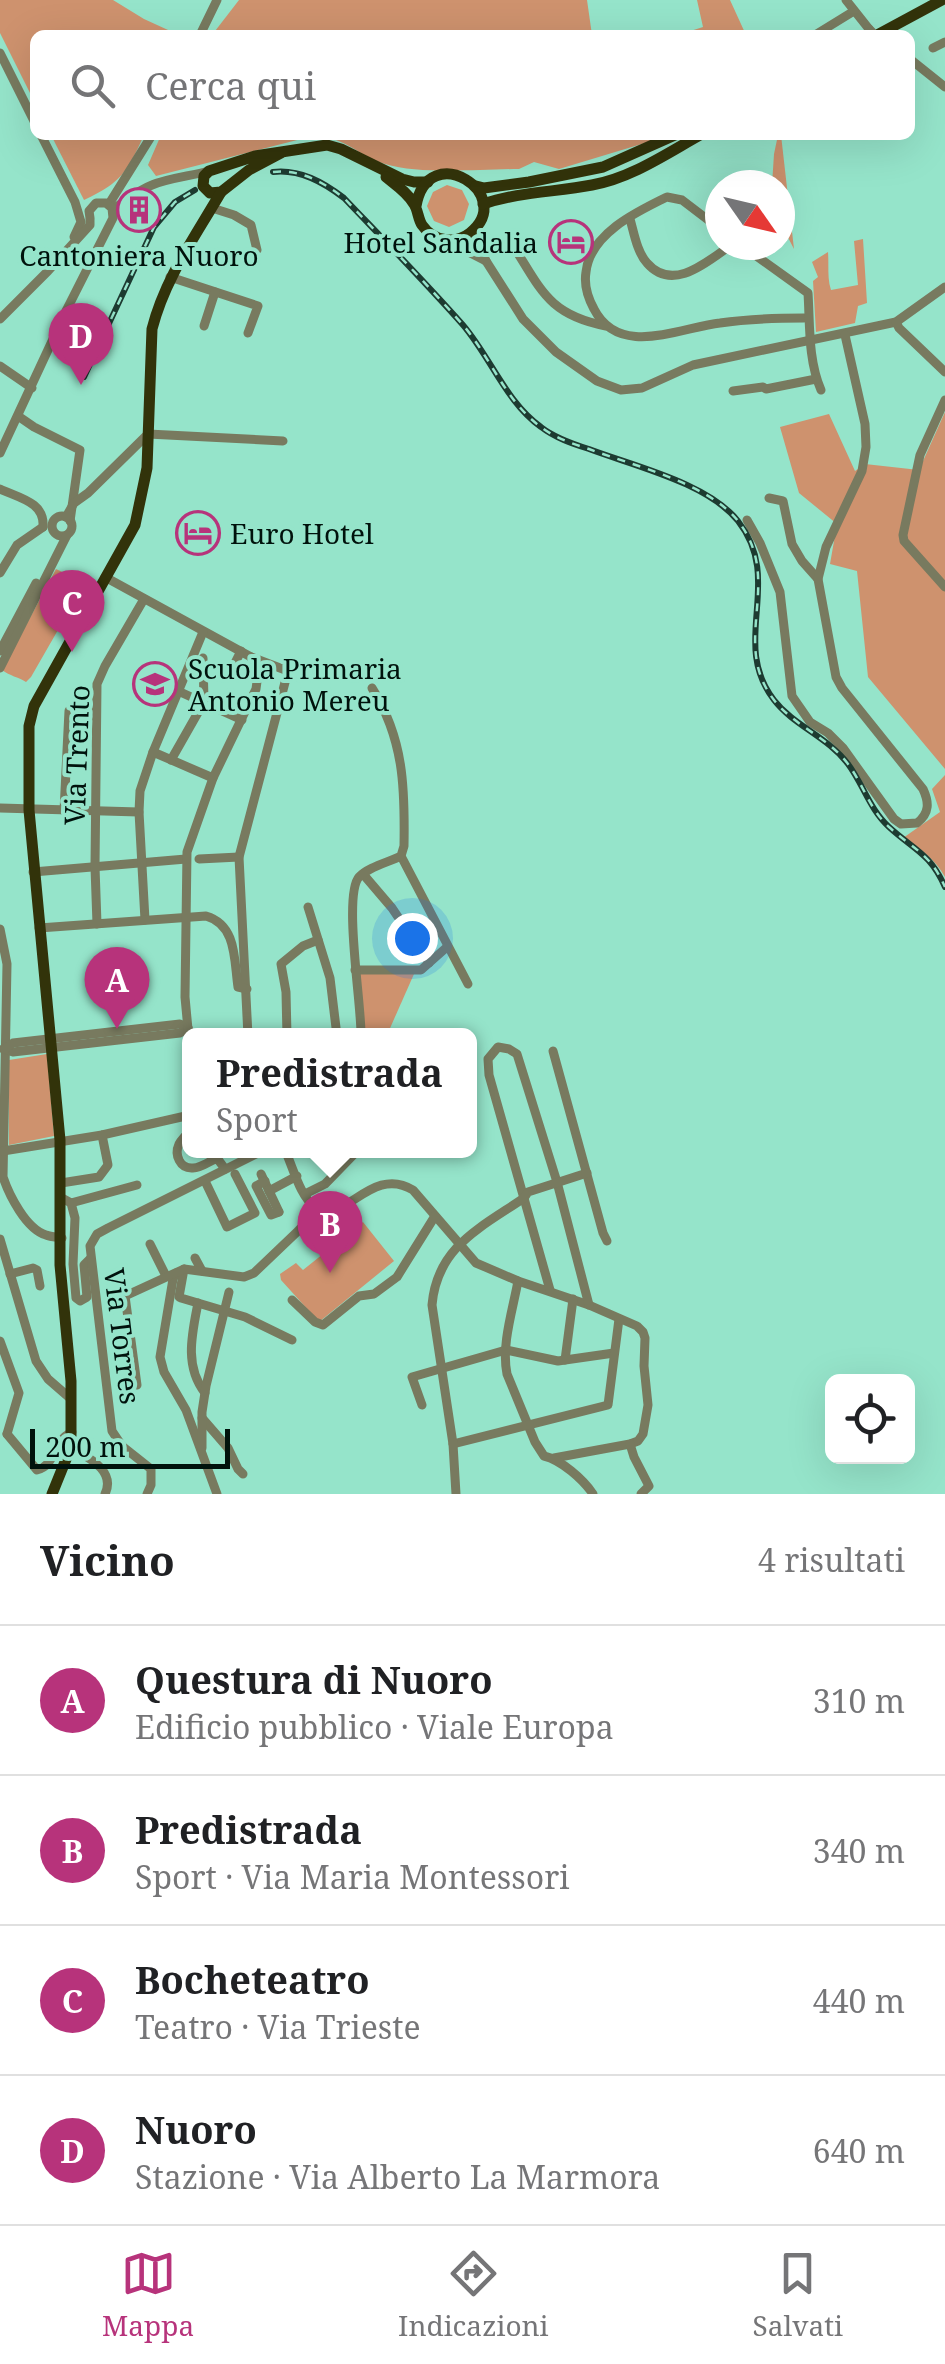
<!DOCTYPE html>
<html lang="it">
<meta charset="utf-8">
<style>
body{margin:0;font-family:"Noto Serif",serif;background:#f6f6f6;color:#202124}
.controls{position:absolute;right:30px;bottom:30px;display:grid;overflow:hidden;border-radius:15px;box-shadow:0 10px 40px #0002}
.controls button{width:90px;height:90px;display:grid;place-items:center;padding:0;border:0;border-bottom:2px solid #e0e0e0;background:#fff;color:#202124;font:50px sans-serif}
.compass{position:absolute;left:705px;top:170px;width:90px;height:90px;border-radius:50%;background:#fff;box-shadow:0 10px 40px #0002;rotate:124deg}
.scale{position:absolute;left:30px;bottom:25px;width:200px;box-sizing:border-box;padding-left:10px;border:5px solid #00120c;border-top:0;font-size:28px;line-height:35px;white-space:nowrap;color:#00120c;-webkit-text-stroke:8px #95e4ca;paint-order:stroke}
.you{position:absolute;left:412px;top:938px;width:35px;height:35px;margin:-25px;border:8px solid #fff;border-radius:50%;background:#1a73e8;box-shadow:0 0 0 15px #1a73e833}
.badge{display:grid;place-items:center;width:65px;height:65px;border-radius:50%;background:#b7337b;color:#fff;font-size:32px;font-weight:700}
.pin{position:absolute;translate:-50% -82px;filter:drop-shadow(0 2px 5px #0008)}
.pin::after{content:'';position:absolute;top:52px;width:35px;height:30px;background:inherit;clip-path:polygon(0 0,100% 0,50% 100%)}
.popup{position:absolute;left:182px;top:1028px;width:295px;height:130px;box-sizing:border-box;display:grid;place-content:center;border-radius:15px;background:#fff;filter:drop-shadow(0 2px 8px #0005);font-size:32px;white-space:nowrap;color:#757577}
.popup b{font-size:38px;color:#202124}
.popup::after{content:'';position:absolute;left:50%;top:100%;margin-left:-20px;border:20px solid transparent;border-top-color:#fff}
.list{margin:0;padding:0;list-style:none}
h2{display:flex;justify-content:space-between;align-items:center;height:130px;margin:0;padding:0 40px;font-size:42px}
h2 small{font-size:32px;font-weight:400;color:#757577}
.list li{display:grid;grid-template-columns:65px 1fr auto;gap:30px;align-items:center;box-sizing:border-box;height:150px;padding:0 40px;border-top:2px solid #e0e0e0}
.list b{display:block;font-size:38px;white-space:nowrap}
.list p{margin:0;font-size:32px;white-space:nowrap;color:#757577}
.list em{font-size:32px;font-style:normal;color:#757577}
.icon{flex:none;width:55px;height:55px;fill:none;stroke:currentColor;stroke-width:2;stroke-linecap:round;stroke-linejoin:round}
.map{position:relative;flex:none;width:945px;height:1494px;overflow:hidden}
.search{position:absolute;background:#fff;box-shadow:0 10px 40px #0002;left:30px;right:30px;top:30px;height:110px;display:flex;align-items:center;gap:25px;box-sizing:border-box;padding:0 35px;border-radius:15px;color:#757577;font-size:38px}
.sheet{height:730px;background:#fff}
nav{display:flex;justify-content:space-around;align-items:center;box-sizing:border-box;height:140px;border-top:2px solid #e0e0e0;background:#fff;font-size:28px;color:#757577}
nav a{display:grid;justify-items:center;gap:5px}
nav .on{color:#b7337b}
.map>svg:first-child{display:block}
.green{fill:#ce926e}
.lines{fill:none;stroke-linecap:round;stroke-linejoin:round}
.minor{stroke:#787a5f;stroke-width:9}
.major{stroke:#32330a;stroke-width:11}
.rail-casing{stroke:#1d3b31;stroke-width:6}
.rail{stroke:#95e4ca;stroke-width:2.5;stroke-dasharray:8;stroke-linecap:butt}
.minor-bridge{stroke:#787a5f;stroke-width:9}
.labels{text-anchor:middle;dominant-baseline:central;stroke-width:8;stroke-linejoin:round;paint-order:stroke}
.poi-label{font-size:28px;fill:#00120c;stroke:#95e4ca;text-anchor:start}
.street-label{font-size:28px;fill:#00120c;stroke:#95e4ca}
</style>
<div class="map">
<svg width="945" height="1494" viewBox="0 0 945 1494">
<rect width="100%" height="100%" fill="#95e4ca"/>
<!-- green -->
<g class="green">
<path d="M0,0H113L144,19L179,35H35V103L0,33Z"/>
<path d="M239,0H587L592,35H212Z"/>
<path d="M697,0H730L746,35H678L703,27Z"/>
<path d="M51,135H144C127,172 122,182 84,200Z"/>
<path d="M161,135H665L645,143L559,169L534,162L519,169C479,169 422,175 385,164C358,156 345,136 313,136L156,176L148,165Z"/>
<path d="M778,135H781L794,249L780,222V185H772L774,154Z"/>
<path d="M447,185L462,190L469,204L464,220L449,227L434,221L427,206L433,192Z"/>
<path d="M863,239L867,303L858,306L855,323L816,332L813,281L818,277L812,262L828,252C829,265 827,278 831,290L858,285L854,241Z"/>
<path d="M945,412V769L868,677L857,571L830,564L837,524L799,493L780,427L829,414L855,471L865,464L919,470Z"/>
<path d="M56,569L92,586L69,627L62,623L31,677L26,682C18,677 10,676 2,670Z"/>
<path d="M945,775V877C935,859 920,848 903,838L940,812L932,789Z"/>
<path d="M359,972L414,974L387,1035H365Z"/>
<path d="M47,1054L54,1136L9,1145V1060Z"/>
<path d="M363,1222L394,1261L319,1322L281,1280L280,1274L296,1263L303,1270Z"/>
</g>
<g class="lines">
<!-- minor -->
<g class="minor">
<path d="M846,0L869,29"/>
<path d="M200,35L217,0"/>
<path d="M815,35L854,11"/>
<path d="M933,48L945,42"/>
<path d="M0,53L35,123"/>
<path d="M910,59L945,87"/>
<path d="M41,135L75,202L81,222L74,237"/>
<path d="M109,204L152,135"/>
<path d="M111,206L116,207C128,199 139,190 152,185C169,178 191,176 209,171"/>
<path d="M212,208L234,215L251,225L257,250"/>
<path d="M630,219C634,233 637,252 647,263C673,293 708,261 731,245"/>
<path d="M720,229L682,200L667,197C636,212 590,234 586,272C584,284 588,298 594,309C619,358 679,328 720,323C747,319 777,318 804,318"/>
<path d="M473,230L486,261L523,319L556,352L597,381L621,390L642,388L693,365L896,322L945,287"/>
<path d="M447,241L486,261"/>
<path d="M512,244C541,289 548,315 606,326"/>
<path d="M741,245L808,293C810,325 808,360 821,390"/>
<path d="M170,277L258,306L248,333"/>
<path d="M0,319L48,271L90,225V220"/>
<path d="M896,322L899,328L945,372"/>
<path d="M204,326L215,292"/>
<path d="M0,366L32,388"/>
<path d="M733,391L763,387L766,389L816,379"/>
<path d="M945,400L920,455L903,535L904,541L945,587"/>
<path d="M18,416L34,427L80,450L70,521"/>
<path d="M0,453L67,309L113,218L112,208L106,203H96L89,211L90,218"/>
<path d="M0,489C19,498 45,502 43,527"/>
<path d="M769,498L783,501L792,544L802,561L818,579"/>
<circle cx="62" cy="526" r="10"/>
<path d="M66,517L74,503L88,493L148,434L283,441"/>
<path d="M747,520L760,543L780,592L792,696L810,722L828,733L843,748L894,819L901,824L917,823C930,813 929,802 923,789L842,688L836,677L818,579L826,547L862,471L866,447L865,424L845,335"/>
<path d="M0,573L17,545L43,527"/>
<path d="M105,577L251,657L288,671L239,857L248,1036"/>
<path d="M0,651L36,583"/>
<path d="M0,668L67,535"/>
<path d="M228,677L241,651"/>
<path d="M178,691L242,720"/>
<path d="M153,752L213,778"/>
<path d="M171,760L204,702L203,658"/>
<path d="M0,808L139,812"/>
<path d="M64,811L69,711H96"/>
<path d="M401,856L468,984"/>
<path d="M199,859L239,857"/>
<path d="M33,872L186,859"/>
<path d="M363,874L392,908L429,963"/>
<path d="M308,907L330,978L337,1036"/>
<path d="M145,920L139,812L140,791L153,752L203,632"/>
<path d="M97,924L95,867L97,684L105,666L144,599"/>
<path d="M39,928L206,916C237,925 234,960 238,987L247,989"/>
<path d="M0,929L7,964L3,1177C9,1195 26,1229 46,1235C51,1237 56,1237 62,1238"/>
<path d="M355,970H421L447,947"/>
<path d="M287,1036L286,992L281,964L303,946L318,940"/>
<path d="M361,1036C362,1008 343,895 359,877C368,867 389,862 401,856L404,846C405,788 404,739 372,688"/>
<path d="M3,1049L13,1052L180,1033L188,1028"/>
<path d="M5,1049L13,1043L180,1024L188,1028"/>
<path d="M190,1051L185,997L187,852L213,778L256,689L258,674L251,657"/>
<path d="M553,1051L603,1233L607,1241"/>
<path d="M190,1131C186,1135 182,1139 179,1144C174,1155 180,1169 193,1168C201,1168 210,1161 217,1158L225,1169"/>
<path d="M285,1150C293,1167 300,1197 316,1208C343,1227 371,1164 413,1190L476,1263L518,1281L589,1305L637,1326L643,1332L645,1338L644,1366L648,1405L643,1434L638,1441L630,1444L554,1458"/>
<path d="M3,1151L102,1135L190,1115"/>
<path d="M261,1174L279,1212"/>
<path d="M205,1181L227,1227L255,1213L235,1174"/>
<path d="M265,1181L256,1186L271,1215L279,1212"/>
<path d="M61,1183L99,1177L108,1165L102,1135"/>
<path d="M269,1191L297,1176"/>
<path d="M305,1194L325,1184L358,1150"/>
<path d="M60,1197L71,1203L75,1218L73,1264L76,1298L80,1301L87,1297L84,1265L90,1259"/>
<path d="M71,1203L137,1185"/>
<path d="M0,1239L36,1361L48,1379L71,1399"/>
<path d="M150,1244L166,1276"/>
<path d="M195,1258L202,1271"/>
<path d="M184,1269L179,1297L181,1298L245,1317L292,1340"/>
<path d="M176,1273L173,1279L160,1357L164,1372L186,1410L217,1494"/>
<path d="M10,1274L33,1268L37,1270L40,1286"/>
<path d="M518,1281C513,1309 501,1345 507,1374L535,1442L544,1456C561,1460 583,1479 593,1494"/>
<path d="M550,1290L489,1075L488,1059L498,1047L509,1049L517,1054L557,1182L589,1305"/>
<path d="M292,1300L315,1322L323,1325L359,1296L374,1294L397,1277L435,1216"/>
<path d="M198,1303C192,1334 184,1366 205,1393"/>
<path d="M0,1341L19,1393L7,1434"/>
<path d="M565,1360L573,1299"/>
<path d="M137,1385L125,1296L184,1269L244,1277L254,1273L298,1231L318,1209"/>
<path d="M422,1405L412,1377L506,1350L558,1361L614,1353"/>
<path d="M202,1418L228,1448L238,1469L243,1474"/>
<path d="M7,1434L37,1470C57,1465 51,1442 72,1432"/>
<path d="M453,1444L608,1405L619,1319"/>
<path d="M630,1444L634,1457L649,1486L641,1494"/>
<path d="M71,1447C89,1458 116,1471 105,1494"/>
<path d="M202,1448V1412L206,1386L229,1292"/>
<path d="M147,1494L151,1485V1469L122,1446L112,1431L90,1246L97,1234L108,1228L264,1150"/>
<path d="M456,1494L453,1444L432,1305C437,1247 480,1228 524,1198L528,1192L587,1173"/>
</g>
<!-- major -->
<g class="major">
<path d="M877,35L942,0"/>
<path d="M283,152L249,170L221,192L210,193L203,186L204,176L209,171L255,156L327,145L341,149L402,179L414,182H428"/>
<path d="M386,177C396,185 408,193 414,204C418,210 418,219 422,225C433,241 455,245 470,233C518,195 428,137 416,206"/>
<path d="M476,186L484,188L529,182L603,167L675,135"/>
<path d="M483,204C518,192 556,192 592,185C631,178 666,154 700,135"/>
<path d="M52,1494L71,1447V1381L60,1265V1140L29,810V726L34,706L135,525L147,468L152,329C165,278 195,237 221,192"/>
</g>
<!-- rail casing -->
<g class="rail-casing">
<g id="rail">
<path d="M273,172C300,169 323,182 344,198C384,240 425,282 463,325C491,358 506,402 541,427C555,438 573,444 589,449C634,466 708,483 738,521C785,581 729,642 774,700C794,726 828,737 848,764C863,784 870,810 889,827C914,850 930,853 945,887"/>
<path d="M84,377L154,227L175,202L195,190"/>
</g>
</g>
<!-- rail -->
<use href="#rail" class="rail"/>
<!-- minor-bridge -->
<path class="minor-bridge" d="M869,29L872,32"/>
</g>
<!-- icons -->
<defs>
<g id="building-ring" transform="scale(2.25)"><circle r="9.5" fill="#95e4ca" stroke="#b7337b" stroke-width="1.5"/><path d="M-4-6H4V6H1V3H-1V6H-4ZM-2.5-4.3h1.7v1.8h-1.7ZM.8-4.3h1.7v1.8H.8ZM-2.5-1h1.7V.8h-1.7ZM.8-1h1.7V.8H.8Z" fill="#b7337b"/></g>
<g id="hotel-ring" transform="scale(2.25)"><circle r="9.5" fill="#95e4ca" stroke="#b7337b" stroke-width="1.5"/><path d="M-6-4.5h1.5V1H6V5H4.5V3h-9V5H-6ZM-4 0a1.8 1.8 0 1 1 3.6 0ZM.5 0V-2.5h3Q6-2.5 6 0Z" fill="#b7337b"/></g>
<g id="school-ring" transform="scale(2.25)"><circle r="9.5" fill="#95e4ca" stroke="#b7337b" stroke-width="1.5"/><path d="M0-5L7-2L0 1L-7-2ZM-4 1L0 2.5L4 1V4Q0 6-4 4Z" fill="#b7337b"/></g>
</defs>
<g fill-rule="evenodd">
<use href="#building-ring" x="139" y="210"/>
<use href="#hotel-ring" x="571" y="242"/>
<use href="#hotel-ring" x="198" y="533"/>
<use href="#school-ring" x="155" y="684"/>
</g>
<g class="labels">
<!-- poi labels -->
<g class="poi-label">
<text x="538" y="242" text-anchor="end">Hotel Sandalia</text>
<text x="139" y="255" text-anchor="middle">Cantoniera Nuoro</text>
<text x="230" y="533">Euro Hotel</text>
<text x="188" y="668">Scuola Primaria<tspan x="188" dy="32">Antonio Mereu</tspan></text>
</g>
<!-- street labels -->
<g class="street-label">
<text transform="translate(76 755) rotate(-88)">Via Trento</text>
<text transform="translate(123 1336) rotate(83)">Via Torres</text>
</g>
</g>
</svg>
<div class="controls">
<button><svg class="icon" aria-label="locate" viewBox="0 0 24 24"><circle cx="12" cy="12" r="6"/><path d="M12 2v4M12 18v4M2 12h4M18 12h4"/></svg></button>
</div>
<svg class="compass" viewBox="-18 -18 36 36"><path d="M0-13l5 13h-10z" fill="#e53935"/><path d="M0 13l5-13h-10z" fill="#757577"/></svg>
<div class="scale">200 m</div>
<div class="you"></div>
<div class="pin badge" style="left:117px;top:1029px">A</div>
<div class="pin badge" style="left:330px;top:1273px">B</div>
<div class="popup"><b>Predistrada</b>Sport</div>
<div class="pin badge" style="left:72px;top:652px">C</div>
<div class="pin badge" style="left:81px;top:385px">D</div>
<div class="search"><svg class="icon" aria-label="search" viewBox="0 0 24 24"><circle cx="10" cy="10" r="6"/><path d="M15 15l6 6"/></svg>Cerca qui</div>
</div>
<section class="sheet">
<h2>Vicino<small>4 risultati</small></h2>
<ul class="list">
<li><span class="badge">A</span><div><b>Questura di Nuoro</b><p>Edificio pubblico · Viale Europa</p></div><em>310 m</em></li>
<li><span class="badge">B</span><div><b>Predistrada</b><p>Sport · Via Maria Montessori</p></div><em>340 m</em></li>
<li><span class="badge">C</span><div><b>Bocheteatro</b><p>Teatro · Via Trieste</p></div><em>440 m</em></li>
<li><span class="badge">D</span><div><b>Nuoro</b><p>Stazione · Via Alberto La Marmora</p></div><em>640 m</em></li>
</ul>
</section>
<nav>
<a class="on"><svg class="icon" aria-label="map" viewBox="0 0 24 24"><path d="M3 6l6-2 6 2 6-2v14l-6 2-6-2-6 2zM9 4v14M15 6v14"/></svg>Mappa</a>
<a><svg class="icon" aria-label="directions" viewBox="0 0 24 24"><path d="M12 3l9 9-9 9-9-9zM9 14v-3h6M13 9l2 2-2 2"/></svg>Indicazioni</a>
<a><svg class="icon" aria-label="saved" viewBox="0 0 24 24"><path d="M7 4h10v16l-5-4-5 4z"/></svg>Salvati</a>
</nav>
